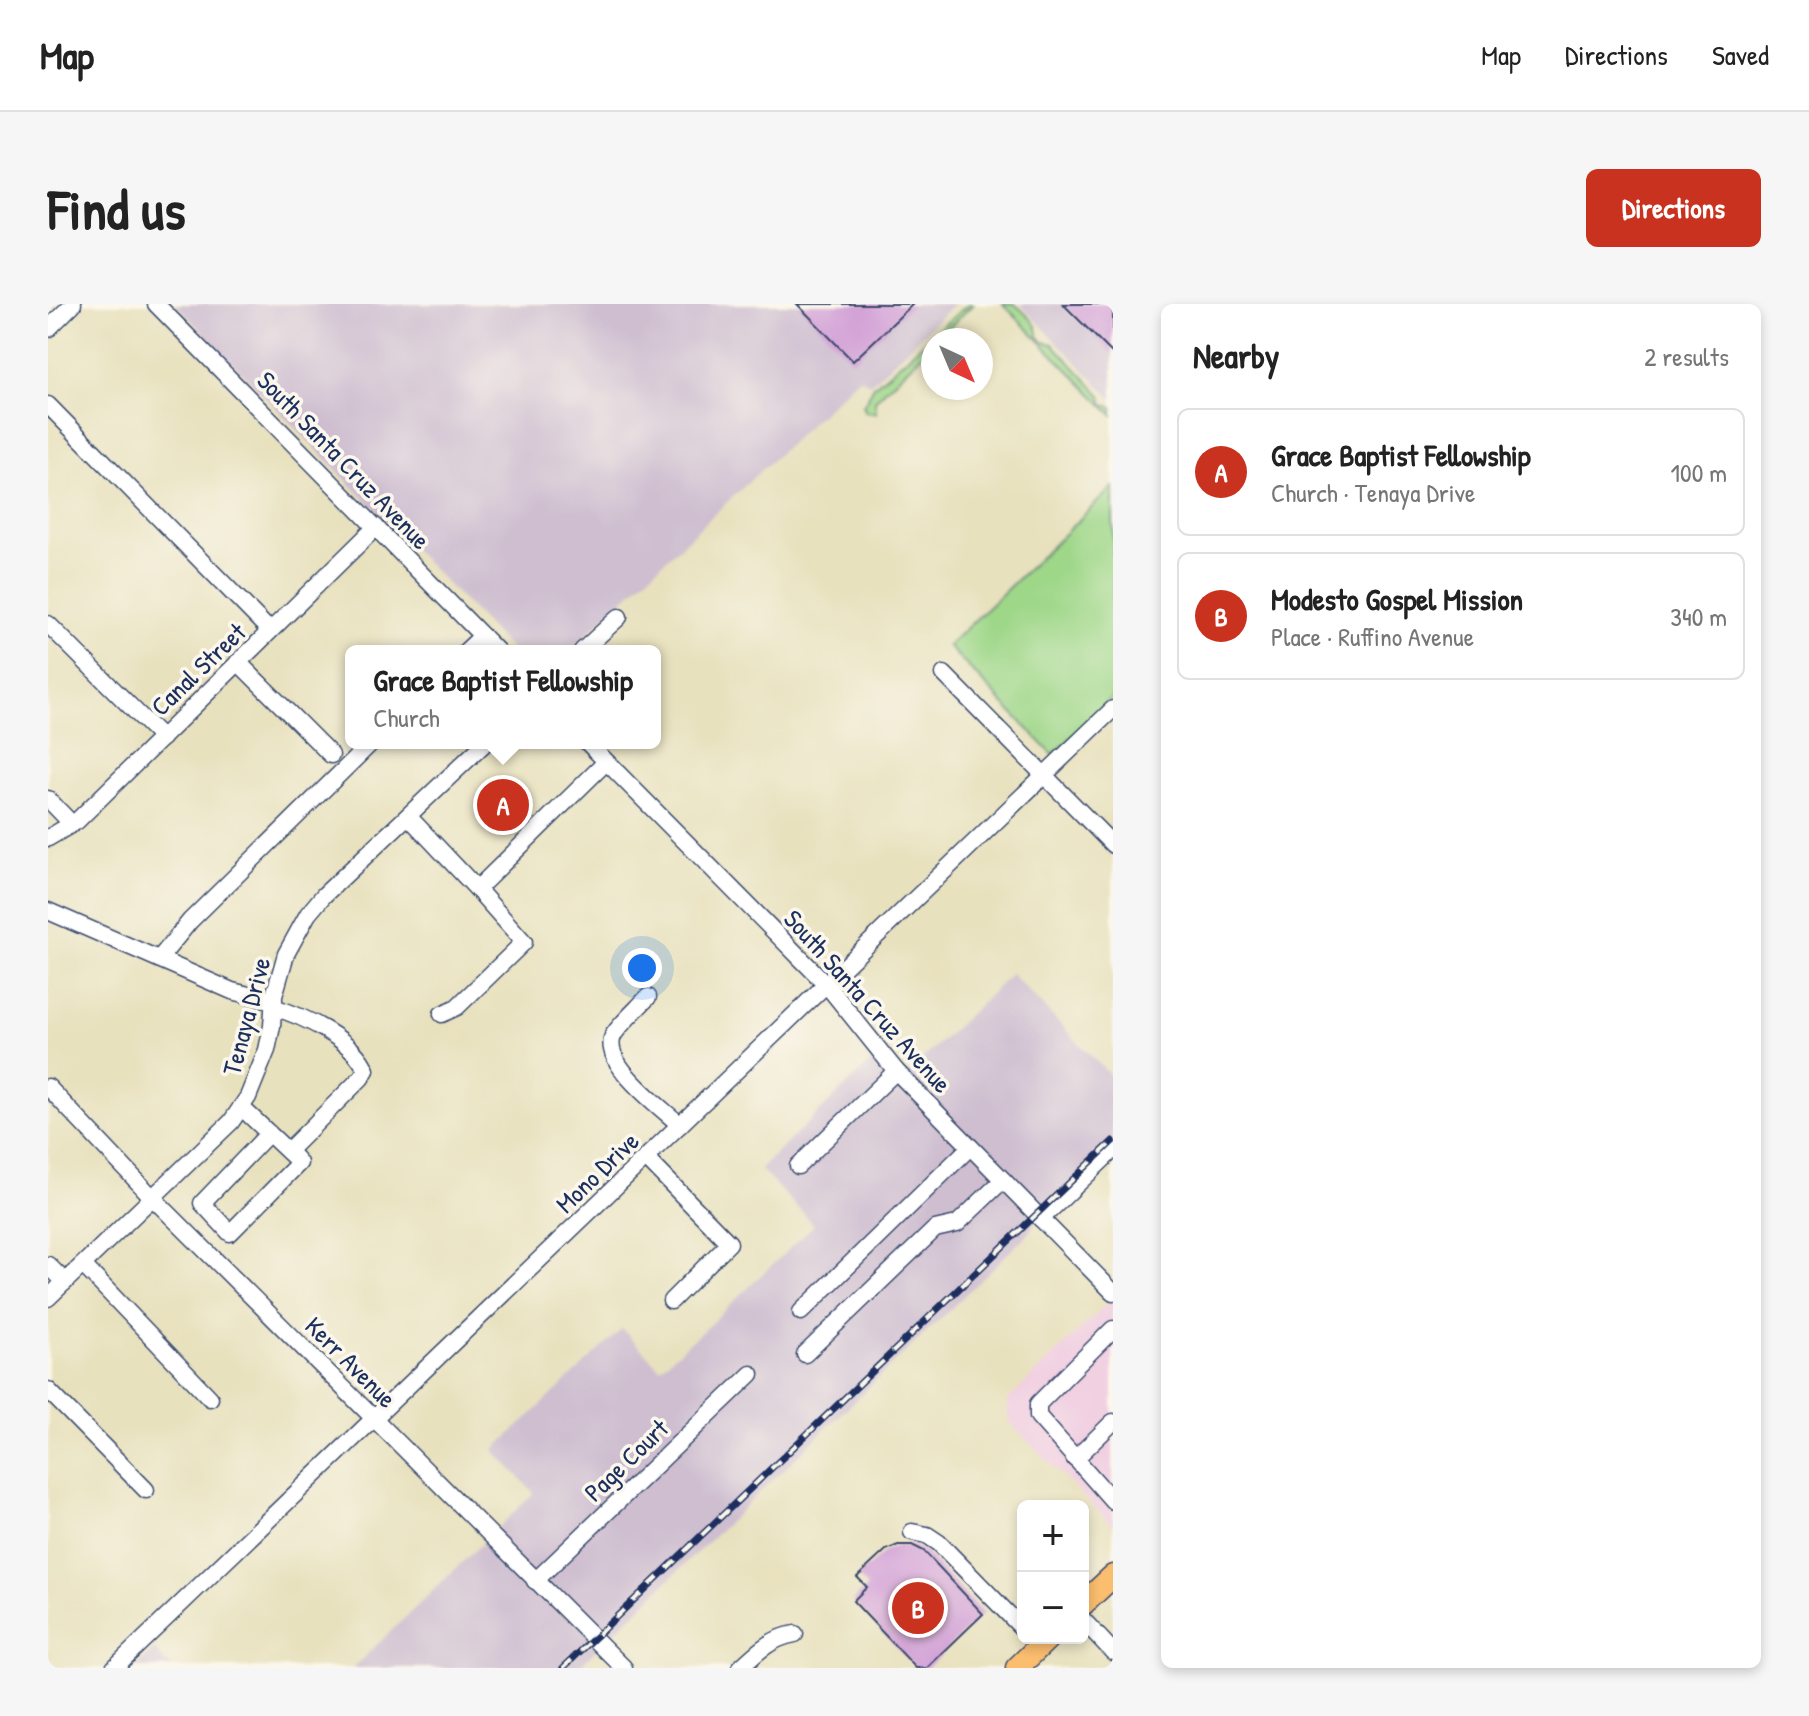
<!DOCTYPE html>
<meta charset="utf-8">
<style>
body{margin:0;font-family:"Patrick Hand",sans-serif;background:#f6f6f6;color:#222}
.controls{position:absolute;right:24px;bottom:24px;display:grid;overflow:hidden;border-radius:12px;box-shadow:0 4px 12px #0003}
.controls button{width:72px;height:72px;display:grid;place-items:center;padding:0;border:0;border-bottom:2px solid #e0e0e0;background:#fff;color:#222;font:40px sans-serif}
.compass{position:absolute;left:873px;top:24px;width:72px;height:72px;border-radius:50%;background:#fff;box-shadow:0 4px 12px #0003;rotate:136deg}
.you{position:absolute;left:594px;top:664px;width:28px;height:28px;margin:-20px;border:6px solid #fff;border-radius:50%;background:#1a73e8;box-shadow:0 0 0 12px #1a73e833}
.badge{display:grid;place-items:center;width:52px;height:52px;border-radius:50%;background:#c8321e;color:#fff;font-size:26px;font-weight:700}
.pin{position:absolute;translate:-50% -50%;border:4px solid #fff;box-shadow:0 2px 8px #0006}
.popup{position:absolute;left:297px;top:341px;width:316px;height:104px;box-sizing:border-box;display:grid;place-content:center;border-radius:12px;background:#fff;filter:drop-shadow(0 2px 6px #0005);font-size:26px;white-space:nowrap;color:#767676}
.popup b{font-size:30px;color:#222}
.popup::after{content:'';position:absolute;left:50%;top:100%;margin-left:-16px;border:16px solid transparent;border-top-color:#fff}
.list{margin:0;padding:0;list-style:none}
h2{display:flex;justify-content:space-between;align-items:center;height:104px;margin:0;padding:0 32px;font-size:34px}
h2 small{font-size:26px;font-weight:400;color:#767676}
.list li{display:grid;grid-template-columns:52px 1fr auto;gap:24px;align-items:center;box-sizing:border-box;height:128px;margin:0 16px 16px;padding:0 16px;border:2px solid #e0e0e0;border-radius:12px}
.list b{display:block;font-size:30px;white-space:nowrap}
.list p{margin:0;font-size:26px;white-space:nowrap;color:#767676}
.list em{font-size:26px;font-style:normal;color:#767676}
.map{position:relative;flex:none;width:1065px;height:1364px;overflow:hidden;border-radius:12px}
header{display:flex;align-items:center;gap:48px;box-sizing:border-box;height:112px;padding:0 40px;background:#fff;border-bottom:2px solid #e0e0e0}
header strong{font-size:38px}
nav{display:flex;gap:44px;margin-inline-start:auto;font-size:28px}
.intro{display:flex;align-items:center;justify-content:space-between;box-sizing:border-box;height:192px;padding:0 48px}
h1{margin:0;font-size:56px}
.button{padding:20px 36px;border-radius:12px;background:#c8321e;color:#fff;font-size:28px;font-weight:700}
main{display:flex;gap:48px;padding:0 48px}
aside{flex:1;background:#fff;border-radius:12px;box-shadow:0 4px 12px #0003}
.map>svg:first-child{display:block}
.built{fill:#f1d0e2}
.industrial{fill:#cebed0}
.green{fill:#9fd789;stroke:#5d8374;stroke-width:2}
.building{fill:#d09cd5}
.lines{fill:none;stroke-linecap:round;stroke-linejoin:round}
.minor-casing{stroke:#3a4a6c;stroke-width:19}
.major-casing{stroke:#3a4a6c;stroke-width:25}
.minor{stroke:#fff;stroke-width:16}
.major{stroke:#fbbd6e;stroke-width:22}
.rail-casing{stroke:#1b2f5e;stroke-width:7}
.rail{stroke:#fbf7ec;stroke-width:4;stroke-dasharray:12;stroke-linecap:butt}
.labels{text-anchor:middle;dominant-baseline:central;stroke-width:7;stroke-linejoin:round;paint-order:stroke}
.street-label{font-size:26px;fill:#1b2f5e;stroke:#fbf7ec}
</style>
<header>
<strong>Map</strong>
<nav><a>Map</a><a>Directions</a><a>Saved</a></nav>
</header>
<div class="intro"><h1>Find us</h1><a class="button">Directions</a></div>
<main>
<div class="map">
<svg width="1065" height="1364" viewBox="0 0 1065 1364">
<rect width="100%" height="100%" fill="#fbf7ec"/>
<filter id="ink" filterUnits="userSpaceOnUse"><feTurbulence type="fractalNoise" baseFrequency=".0125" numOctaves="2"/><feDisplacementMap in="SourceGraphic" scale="16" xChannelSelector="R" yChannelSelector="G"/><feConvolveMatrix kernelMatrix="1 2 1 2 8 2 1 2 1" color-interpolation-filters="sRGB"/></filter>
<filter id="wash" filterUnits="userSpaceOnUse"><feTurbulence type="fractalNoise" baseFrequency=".006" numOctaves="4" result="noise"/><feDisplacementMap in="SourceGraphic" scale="32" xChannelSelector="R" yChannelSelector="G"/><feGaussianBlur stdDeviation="1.8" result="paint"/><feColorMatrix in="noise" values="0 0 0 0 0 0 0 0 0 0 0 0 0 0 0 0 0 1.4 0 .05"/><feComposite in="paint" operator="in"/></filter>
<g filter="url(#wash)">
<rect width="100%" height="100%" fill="#e8e1be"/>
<!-- built -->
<path class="built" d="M1065,994V1222L960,1117L959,1097Z"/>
<!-- industrial -->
<g class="industrial">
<path d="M127,0H906L822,80L812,73L521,347H464Z"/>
<path d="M972,0H1065V96V95Z"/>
<path d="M963,670L1065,774V838L986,919L981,929L529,1364H305L486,1189L446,1146L574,1025L612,1064L659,1023L766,921L712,865L831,750L855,774Z"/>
<path d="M106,1345L124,1364H87Z"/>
</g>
<!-- green -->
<g class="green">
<path d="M920,0H925L889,36H885V40L827,96L828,109L818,108L815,102L826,82Z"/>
<path d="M955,0H967C976,9 991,18 990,32L995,38L1005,40L1053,91L1056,101L1065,103V111Z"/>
<path d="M1065,183V393L1005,451L900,342Z"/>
</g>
<g id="blocks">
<!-- building -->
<g class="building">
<path d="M749,0H865L805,57Z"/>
<path d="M1015,0H1065V50Z"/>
<path d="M850,1241H864L876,1247L935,1310L879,1364H868L805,1297L819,1283L809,1273L838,1246Z"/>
</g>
</g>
</g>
<g filter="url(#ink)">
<use href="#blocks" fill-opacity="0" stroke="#3a4a6c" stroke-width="2"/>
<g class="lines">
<!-- minor casing -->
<g class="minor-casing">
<g id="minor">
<path d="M108,0L449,347"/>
<path d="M0,25L25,0"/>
<path d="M0,101L222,327"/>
<path d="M0,320L114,434"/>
<path d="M418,347L434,332"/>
<path d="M534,347L571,313"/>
<path d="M190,358L283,451"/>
<path d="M896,370L1065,541"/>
<path d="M540,439L778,680L848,767L1065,988"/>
<path d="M0,495L24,520"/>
<path d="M360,512L429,585L558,458"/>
<path d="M0,534L29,517L328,223"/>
<path d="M0,607L184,687L226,697"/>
<path d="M111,655L142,617L323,439"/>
<path d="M600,693C589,705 575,717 566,730C550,758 614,804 632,821"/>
<path d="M225,703C255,712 305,735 318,766L313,774L240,847"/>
<path d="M394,710L409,703L476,638L429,585"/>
<path d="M0,783L105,894L576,1364"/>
<path d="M193,803L247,854L251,859L182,929L154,899L221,829"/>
<path d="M598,854L681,939L623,997"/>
<path d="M750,862L848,767"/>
<path d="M993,915L1065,846"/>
<path d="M0,961L17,978"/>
<path d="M35,961L162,1094"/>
<path d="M0,994L183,818L200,793L219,746L224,722L226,692L238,650L260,610L276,591L437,439"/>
<path d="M753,1008L922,843"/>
<path d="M1065,1025L990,1100V1112L1065,1197"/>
<path d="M757,1050L887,925L909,920L955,876"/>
<path d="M0,1086L98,1186"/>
<path d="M1027,1155L1065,1118"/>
<path d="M864,1228L879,1231L891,1239L975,1325"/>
<path d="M487,1277L703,1070"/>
<path d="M1035,1316L1065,1348"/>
<path d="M66,1364L1065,405"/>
<path d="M692,1364C709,1348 723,1334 747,1330"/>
</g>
</g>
<!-- major casing -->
<g class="major-casing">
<g id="major">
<path d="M1035,1300L1065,1272"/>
<path d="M969,1364L1000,1334"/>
</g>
</g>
<!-- minor -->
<use href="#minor" class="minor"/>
<!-- major -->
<use href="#major" class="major"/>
<!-- rail casing -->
<g class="rail-casing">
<path id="rail" d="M515,1364L1065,837"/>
</g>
<!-- rail -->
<use href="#rail" class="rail"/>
</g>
</g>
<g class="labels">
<!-- street labels -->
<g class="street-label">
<text transform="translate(296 156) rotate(46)">South Santa Cruz Avenue</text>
<text transform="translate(150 365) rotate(-44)">Canal Street</text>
<text transform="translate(820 697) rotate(48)">South Santa Cruz Avenue</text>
<text transform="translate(198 712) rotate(-75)">Tenaya Drive</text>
<text transform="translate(549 868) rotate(-44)">Mono Drive</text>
<text transform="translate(303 1058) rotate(45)">Kerr Avenue</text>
<text transform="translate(578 1156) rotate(-44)">Page Court</text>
</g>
</g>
</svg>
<div class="controls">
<button>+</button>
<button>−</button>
</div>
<svg class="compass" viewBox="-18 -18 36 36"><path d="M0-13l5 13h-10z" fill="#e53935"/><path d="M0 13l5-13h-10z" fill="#767676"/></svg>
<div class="you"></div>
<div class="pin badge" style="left:455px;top:501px">A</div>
<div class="popup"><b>Grace Baptist Fellowship</b>Church</div>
<div class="pin badge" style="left:870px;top:1304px">B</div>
</div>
<aside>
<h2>Nearby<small>2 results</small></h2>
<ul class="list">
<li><span class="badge">A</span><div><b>Grace Baptist Fellowship</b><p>Church · Tenaya Drive</p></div><em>100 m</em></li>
<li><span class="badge">B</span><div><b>Modesto Gospel Mission</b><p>Place · Ruffino Avenue</p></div><em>340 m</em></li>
</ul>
</aside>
</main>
